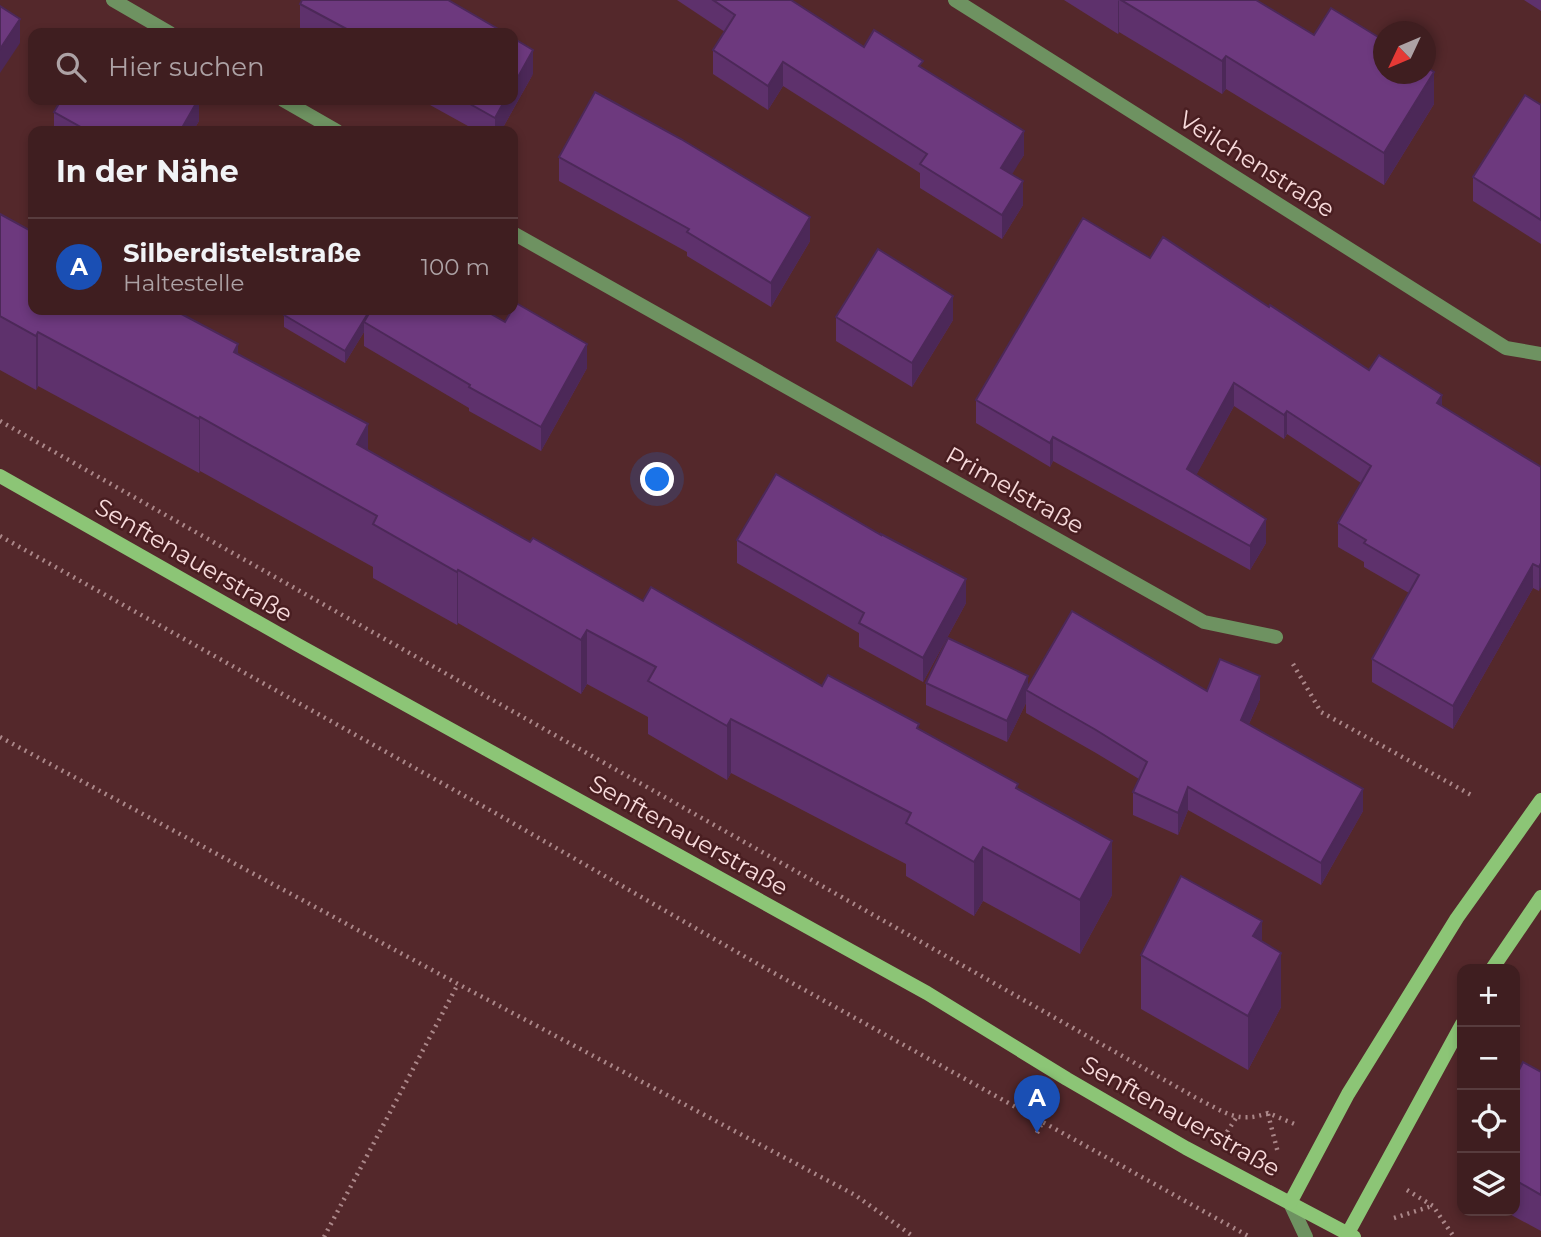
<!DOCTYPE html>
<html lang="de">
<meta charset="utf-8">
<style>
body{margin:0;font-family:Montserrat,sans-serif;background:#462729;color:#f1f3f6}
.controls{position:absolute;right:21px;bottom:21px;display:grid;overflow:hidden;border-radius:14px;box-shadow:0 4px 10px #0003}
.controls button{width:63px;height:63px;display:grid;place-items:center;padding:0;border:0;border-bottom:2px solid #583c3e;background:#3f1e20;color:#f1f3f6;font:35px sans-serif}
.compass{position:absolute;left:1373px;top:21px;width:63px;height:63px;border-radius:50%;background:#3f1e20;box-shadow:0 4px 10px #0003;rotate:226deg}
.you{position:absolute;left:658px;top:480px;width:24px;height:24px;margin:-18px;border:5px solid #fff;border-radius:50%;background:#1a73e8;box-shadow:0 0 0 10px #1a73e833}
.badge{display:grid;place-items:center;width:46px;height:46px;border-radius:50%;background:#52cdd0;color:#fff;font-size:23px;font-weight:700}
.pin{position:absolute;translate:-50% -58px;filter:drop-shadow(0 2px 4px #0008)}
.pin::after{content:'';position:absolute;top:37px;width:24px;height:21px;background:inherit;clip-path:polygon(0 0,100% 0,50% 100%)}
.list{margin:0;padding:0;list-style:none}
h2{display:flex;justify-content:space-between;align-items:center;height:91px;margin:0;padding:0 28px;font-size:30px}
h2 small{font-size:23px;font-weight:400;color:#ada2a5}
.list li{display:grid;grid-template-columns:46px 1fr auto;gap:21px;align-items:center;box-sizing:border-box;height:98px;padding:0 28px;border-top:2px solid #583c3e}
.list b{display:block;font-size:26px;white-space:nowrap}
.list p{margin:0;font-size:23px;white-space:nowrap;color:#ada2a5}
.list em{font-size:23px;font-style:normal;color:#ada2a5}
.icon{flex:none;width:38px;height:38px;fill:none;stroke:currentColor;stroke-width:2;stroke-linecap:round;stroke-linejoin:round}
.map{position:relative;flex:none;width:1541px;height:1237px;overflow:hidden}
.search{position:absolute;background:#3f1e20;box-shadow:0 4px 10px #0003;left:28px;top:28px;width:490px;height:77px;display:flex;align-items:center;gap:18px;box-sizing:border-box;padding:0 24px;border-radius:14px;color:#ada2a5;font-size:26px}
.panel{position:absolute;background:#3f1e20;box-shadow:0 4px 10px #0003;left:28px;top:126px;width:490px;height:189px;border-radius:14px}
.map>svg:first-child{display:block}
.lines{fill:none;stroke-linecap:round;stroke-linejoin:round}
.path{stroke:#ab8789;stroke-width:4.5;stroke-dasharray:2 5;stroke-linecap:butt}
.street{stroke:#6e9261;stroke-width:14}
.secondary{stroke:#8cc576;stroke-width:14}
.wall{fill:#5e316c}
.shaded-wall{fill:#4c2858}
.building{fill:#6d397e;stroke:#4c2858;stroke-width:2}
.labels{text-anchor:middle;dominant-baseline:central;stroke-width:5;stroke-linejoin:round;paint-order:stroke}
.street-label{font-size:24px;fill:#f7d9da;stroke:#491e21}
</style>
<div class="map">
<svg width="1541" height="1237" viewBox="0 0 1541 1237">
<rect width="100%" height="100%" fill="#54282b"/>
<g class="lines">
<!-- path -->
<g class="path">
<path d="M0,421C399,648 799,872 1198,1099C1225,1112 1237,1124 1268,1113L1297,1125"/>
<path d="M0,536L497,814L756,963L1250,1237"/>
<path d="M1293,664L1321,712L1473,796"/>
<path d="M0,737L458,984L855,1195L914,1237"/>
<path d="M1268,1114L1278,1153"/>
<path d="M1227,1132L1236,1118"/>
<path d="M1037,1133L1043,1121"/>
<path d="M1407,1190L1433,1206L1454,1237"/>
<path d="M1394,1218L1432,1206"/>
<path d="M324,1237L458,984"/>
</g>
<!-- street -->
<g class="street">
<path d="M113,0L170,33"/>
<path d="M955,0L1506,348L1541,354"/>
<path d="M283,100L337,131"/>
<path d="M513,233L1204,622L1276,637"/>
<path d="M1290,1203L1306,1237"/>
</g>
<!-- secondary -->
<g class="secondary">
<path d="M0,476L298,645L927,993L1067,1079L1186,1148L1354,1237"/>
<path d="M1492,969L1541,897"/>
<path d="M1290,1203L1348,1094L1457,918L1541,800"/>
<path d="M1348,1233L1462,1024"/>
</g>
</g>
<!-- wall -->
<g class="wall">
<path d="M677,0H791L864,47L923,68L1024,155L1011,174L1023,205L1002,239L920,188V173L783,86L768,110L713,74V50L725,32Z"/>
<path d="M1064,0H1256L1314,35L1434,104L1384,185L1226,89L1222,94L1119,32L1118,34Z"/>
<path d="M1524,0H1541V11Z"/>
<path d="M300,4L505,33H310L300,28Z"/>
<path d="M533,74L501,131H477L421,100H513Z"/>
<path d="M199,100V121L193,131H54V112Z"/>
<path d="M1541,105V244L1473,201V177Z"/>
<path d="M559,157L810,241L771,307L687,256V252L559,181Z"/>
<path d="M0,214L238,354L368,450L530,542L643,601L822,686L919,729L1018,789L1112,895L1080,954L983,901L974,916L906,876V864L731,773L727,780L648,734V717L587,684L581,694L458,623L457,625L373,578V567L200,471L199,473L38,386L36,390L0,370Z"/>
<path d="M1150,258L1269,307L1369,370L1442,406L1541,467L1539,591L1533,588L1453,729L1372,682V659L1409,593L1364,567V562L1338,547V523L1361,483L1287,434L1284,439L1234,406L1196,475L1266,543L1250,570L1053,461L1050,467L976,423V400Z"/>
<path d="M484,310L587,368L541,451L469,411V408L364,346V332L345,363L284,327V315Z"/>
<path d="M836,317L953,320L912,387L836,341Z"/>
<path d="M737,540L966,603L923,682L859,647V633L737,563Z"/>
<path d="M926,683L1207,691L1260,699L1249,724L1363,811L1321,885L1188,810L1178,835L1133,815V792L1139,779L1096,753L1026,713V703L1007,742L926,705Z"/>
<path d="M1262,941L1281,1007L1248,1070L1141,1009V955Z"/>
<path d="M1541,1072V1231L1504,1211H1515V1078Z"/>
</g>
<!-- shaded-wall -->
<g class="shaded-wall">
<path d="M1119,0V32L1118,34V1Z"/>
<path d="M20,19V43L0,73V49Z"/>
<path d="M533,50V74L501,131H495V118L505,100H513V86Z"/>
<path d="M1226,56V89L1222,94V61Z"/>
<path d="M783,62V86L768,110V86Z"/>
<path d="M1434,72V104L1384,185V153Z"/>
<path d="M198,100H199V121L193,131H183V126Z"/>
<path d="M1024,131V155L1001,192V168Z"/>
<path d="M1023,181V205L1002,239V215Z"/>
<path d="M810,217V241L771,307V283Z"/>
<path d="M953,296V320L912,387V363Z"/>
<path d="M370,310H375L364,322V332L345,363V351Z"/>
<path d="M38,332V386L36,390V336Z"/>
<path d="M238,344V398L234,352Z"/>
<path d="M587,344V368L541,451V427Z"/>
<path d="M1234,383V406L1187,492V469Z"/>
<path d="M1442,395V419L1437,403Z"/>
<path d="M1287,411V434L1284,439V415Z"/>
<path d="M200,417V471L199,473V419Z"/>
<path d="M368,424V478L357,444Z"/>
<path d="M1053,437V461L1050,467V443Z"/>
<path d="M1266,519V543L1250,570V546Z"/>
<path d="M1541,563V587L1539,591V567Z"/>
<path d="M1533,564V588L1453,729V706Z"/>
<path d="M458,570V623L457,625V572Z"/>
<path d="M966,579V603L923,682V658Z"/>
<path d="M587,630V684L581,694V640Z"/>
<path d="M1028,676V692L1026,690V703L1007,742V721Z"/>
<path d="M1260,676V699L1241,742V720Z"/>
<path d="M731,719V773L727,780V726Z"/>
<path d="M1188,787V810L1178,835V813Z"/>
<path d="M1363,789V811L1321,885V863Z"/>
<path d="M1112,841V895L1080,954V900Z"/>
<path d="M983,847V901L974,916V862Z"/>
<path d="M1262,921V975L1253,936Z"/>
<path d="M1281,953V1007L1248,1070V1016Z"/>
</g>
<!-- building -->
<g class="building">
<path d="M302,0H448L505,33H354L300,4Z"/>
<path d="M713,0H791L864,47L874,30L923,61L919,66L1024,131L1001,168L1023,181L1002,215L920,164L927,154L783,62L768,86L713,50L735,15Z"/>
<path d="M1121,0H1256L1314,35L1331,8L1383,40V74H1425V66L1434,72L1384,153L1226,56L1222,61Z"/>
<path d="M0,6L20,19L0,49Z"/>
<path d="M513,38L533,50L513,86Z"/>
<path d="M595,92L681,139L810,217L771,283L687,232L689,229L559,157Z"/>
<path d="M1525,95L1541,105V220L1473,177Z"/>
<path d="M61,100H198L183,126L192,131H88L54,112Z"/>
<path d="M463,100H505L495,118Z"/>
<path d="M0,214L33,232V310H174L238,344L234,352L368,424L357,444L530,542L533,538L643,601L651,587L822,686L828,675L919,724L917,728L1018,784L1016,788L1112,841L1080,900L983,847L974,862L906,823L911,813L731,719L727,726L648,681L656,667L587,630L581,640L458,570L457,572L373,524L377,516L200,417L199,419L38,332L36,336L0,316Z"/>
<path d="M1083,218L1150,258L1163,237L1269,307L1270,305L1369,370L1379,355L1442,395L1437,403L1541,467V563L1539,567L1533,564L1453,706L1372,659L1419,575L1364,543L1366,540L1338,523L1371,466L1287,411L1284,415L1234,383L1187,469L1266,519L1250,546L1053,437L1050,443L976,400Z"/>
<path d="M878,249L953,296L912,363L836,317Z"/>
<path d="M516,303L587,344L541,427L469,387L470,385L364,322L371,310H484L505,322Z"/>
<path d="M287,310H370L345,351L284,315Z"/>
<path d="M776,474L881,535V534L966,579L923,658L859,623L864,613L737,540Z"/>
<path d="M1072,611L1207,691L1220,659L1260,676L1241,720L1363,789L1321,863L1188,787L1178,813L1133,792L1147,762L1096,730L1026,690Z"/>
<path d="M948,638L1028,676L1007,721L926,683Z"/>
<path d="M1181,876L1262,921L1253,936L1281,953L1248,1016L1141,955Z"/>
<path d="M1523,1062L1541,1072V1195L1515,1180V1078Z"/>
</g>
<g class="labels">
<!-- street labels -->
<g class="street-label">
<text transform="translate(1257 164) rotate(32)">Veilchenstraße</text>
<text transform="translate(1015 490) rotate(29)">Primelstraße</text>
<text transform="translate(194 560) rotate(30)">Senftenauerstraße</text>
<text transform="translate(689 835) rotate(29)">Senftenauerstraße</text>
<text transform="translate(1181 1116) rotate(29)">Senftenauerstraße</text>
</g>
</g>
</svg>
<div class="controls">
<button>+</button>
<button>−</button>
<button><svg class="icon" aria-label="locate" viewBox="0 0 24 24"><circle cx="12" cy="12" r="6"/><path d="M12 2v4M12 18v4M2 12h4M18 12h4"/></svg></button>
<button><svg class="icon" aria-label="layers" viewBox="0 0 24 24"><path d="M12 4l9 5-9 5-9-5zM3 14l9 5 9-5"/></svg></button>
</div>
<svg class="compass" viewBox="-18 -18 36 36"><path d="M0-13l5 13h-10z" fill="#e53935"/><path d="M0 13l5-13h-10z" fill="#ada2a5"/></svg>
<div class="you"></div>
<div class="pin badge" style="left:1037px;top:1133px;background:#1a4fb4">A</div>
<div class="search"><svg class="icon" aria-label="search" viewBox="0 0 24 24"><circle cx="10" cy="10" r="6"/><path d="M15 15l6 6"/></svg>Hier suchen</div>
<section class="panel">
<h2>In der Nähe<small></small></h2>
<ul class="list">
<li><span class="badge" style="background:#1a4fb4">A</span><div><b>Silberdistelstraße</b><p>Haltestelle</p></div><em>100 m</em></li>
</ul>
</section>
</div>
